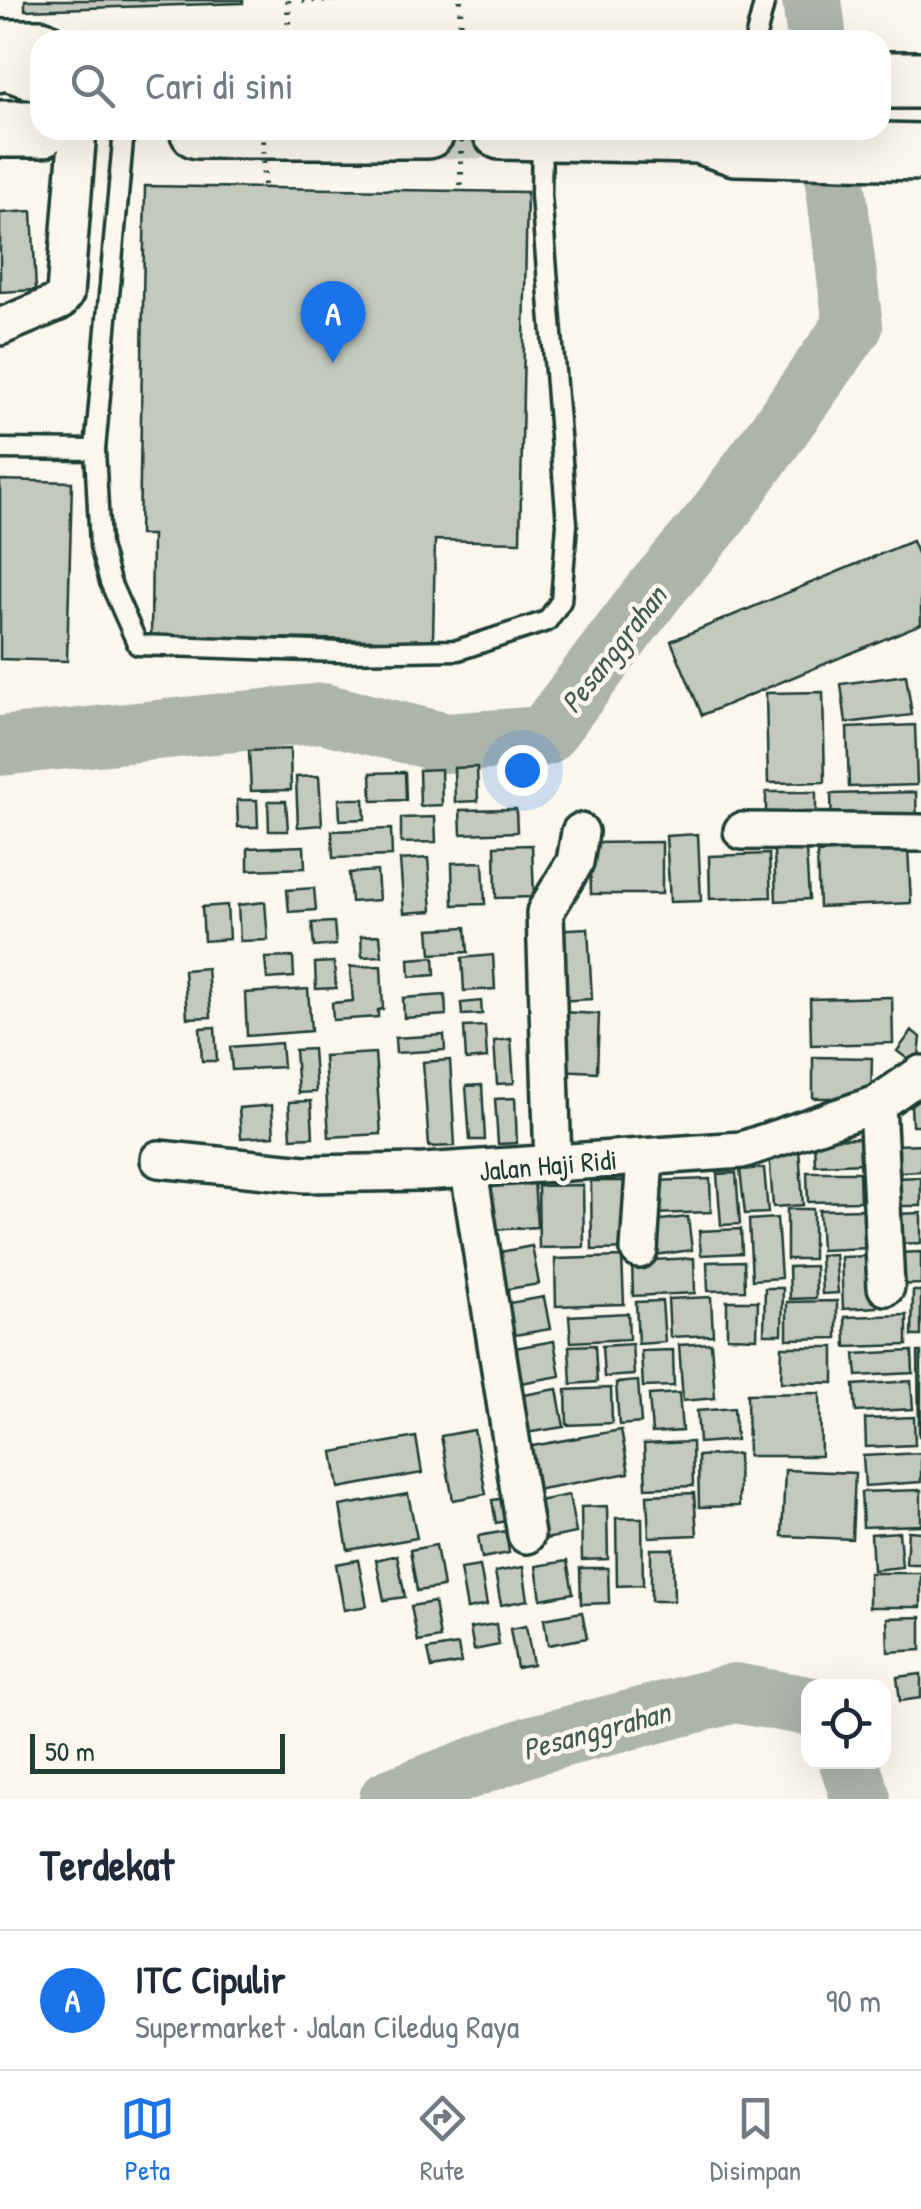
<!DOCTYPE html>
<html lang="id">
<meta charset="utf-8">
<style>
body{margin:0;font-family:"Patrick Hand",sans-serif;background:#f6f6f7;color:#1f2937}
.controls{position:absolute;right:30px;bottom:30px;display:grid;overflow:hidden;border-radius:20px;box-shadow:0 10px 40px #0002}
.controls button{width:90px;height:90px;display:grid;place-items:center;padding:0;border:0;border-bottom:2px solid #e0e1e3;background:#fff;color:#1f2937;font:50px sans-serif}
.scale{position:absolute;left:30px;bottom:25px;width:255px;box-sizing:border-box;padding-left:10px;border:5px solid #1f3d34;border-top:0;font-size:28px;line-height:35px;white-space:nowrap;color:#1f3d34;-webkit-text-stroke:8px #fbf7ec;paint-order:stroke}
.you{position:absolute;left:522px;top:770px;width:35px;height:35px;margin:-25px;border:8px solid #fff;border-radius:50%;background:#1a73e8;box-shadow:0 0 0 15px #1a73e833}
.badge{display:grid;place-items:center;width:65px;height:65px;border-radius:50%;background:#1a73e8;color:#fff;font-size:32px;font-weight:700}
.pin{position:absolute;translate:-50% -82px;filter:drop-shadow(0 2px 5px #0008)}
.pin::after{content:'';position:absolute;top:52px;width:35px;height:30px;background:inherit;clip-path:polygon(0 0,100% 0,50% 100%)}
.list{margin:0;padding:0;list-style:none}
h2{display:flex;justify-content:space-between;align-items:center;height:130px;margin:0;padding:0 40px;font-size:42px}
h2 small{font-size:32px;font-weight:400;color:#747a83}
.list li{display:grid;grid-template-columns:65px 1fr auto;gap:30px;align-items:center;box-sizing:border-box;height:140px;padding:0 40px;border-top:2px solid #e0e1e3}
.list b{display:block;font-size:38px;white-space:nowrap}
.list p{margin:0;font-size:32px;white-space:nowrap;color:#747a83}
.list em{font-size:32px;font-style:normal;color:#747a83}
.icon{flex:none;width:55px;height:55px;fill:none;stroke:currentColor;stroke-width:2;stroke-linecap:round;stroke-linejoin:round}
.map{position:relative;flex:none;width:921px;height:1799px;overflow:hidden}
.search{position:absolute;background:#fff;box-shadow:0 10px 40px #0002;left:30px;right:30px;top:30px;height:110px;display:flex;align-items:center;gap:25px;box-sizing:border-box;padding:0 35px;border-radius:30px;color:#747a83;font-size:38px}
.sheet{height:270px;background:#fff}
nav{display:flex;justify-content:space-around;align-items:center;box-sizing:border-box;height:140px;border-top:2px solid #e0e1e3;background:#fff;font-size:28px;color:#747a83}
nav a{display:grid;justify-items:center;gap:5px}
nav .on{color:#1a73e8}
.map>svg:first-child{display:block}
.lines{fill:none;stroke-linecap:round;stroke-linejoin:round}
.river{stroke:#adb4aa;stroke-width:60}
.building{fill:#c4c9be;stroke:#1f3d34;stroke-width:2.5}
.primary-tunnel{stroke:#cfd2c7;stroke-width:55;stroke-dasharray:55 28;stroke-linecap:butt}
.service-casing{stroke:#1f3d34;stroke-width:25}
.minor-casing{stroke:#1f3d34;stroke-width:42}
.primary-casing{stroke:#1f3d34;stroke-width:62}
.path{stroke:#1f3d34;stroke-width:6;stroke-dasharray:2.5 8;stroke-linecap:butt}
.service{stroke:#fbf7ec;stroke-width:18}
.minor{stroke:#fbf7ec;stroke-width:35}
.primary{stroke:#fbf7ec;stroke-width:55}
.path-bridge{stroke:#1f3d34;stroke-width:6;stroke-dasharray:2.5 8;stroke-linecap:butt}
.labels{text-anchor:middle;dominant-baseline:central;stroke-width:9;stroke-linejoin:round;paint-order:stroke}
.street-label{font-size:28px;fill:#1f3d34;stroke:#fbf7ec}
.water-label{font-size:30px;font-style:italic;fill:#425b52;stroke:#fbf7ec}
</style>
<div class="map">
<svg width="921" height="1799" viewBox="0 0 921 1799">
<rect width="100%" height="100%" fill="#fbf7ec"/>
<filter id="ink" filterUnits="userSpaceOnUse"><feTurbulence type="fractalNoise" baseFrequency=".01" numOctaves="2"/><feDisplacementMap in="SourceGraphic" scale="20" xChannelSelector="R" yChannelSelector="G"/><feConvolveMatrix kernelMatrix="1 2 1 2 8 2 1 2 1" color-interpolation-filters="sRGB"/></filter>
<g filter="url(#ink)">
<g class="lines">
<!-- river -->
<g class="river">
<path d="M812,0L817,40"/>
<path d="M0,746L322,713L446,743L544,736L656,589L716,518L853,326L829,130"/>
<path d="M849,1762L861,1799"/>
<path d="M389,1799L533,1745L735,1693L808,1706"/>
</g>
</g>
<!-- building -->
<g class="building">
<path d="M25,0H243V3L25,10Z"/>
<path d="M145,186L527,192L520,542L435,540L433,641L151,636L152,535H139Z"/>
<path d="M32,211L36,290L0,292V213Z"/>
<path d="M0,480L72,482L67,661L0,659Z"/>
<path d="M912,541L921,563V624L702,715L671,641Z"/>
<path d="M906,675L912,715L846,723L841,684Z"/>
<path d="M823,692L825,782L768,783L766,693Z"/>
<path d="M915,725L917,785L849,787L847,728Z"/>
<path d="M290,749L291,790L251,791L249,751Z"/>
<path d="M477,767L478,801L455,802L454,768Z"/>
<path d="M441,769L442,805L420,806L419,770Z"/>
<path d="M405,772L406,800L372,801L371,773Z"/>
<path d="M319,776L322,825L298,827L296,777Z"/>
<path d="M766,792H816V828L766,829Z"/>
<path d="M916,792L917,829L832,831L831,794Z"/>
<path d="M339,799H364L365,819L340,820Z"/>
<path d="M237,800H257L258,827H238Z"/>
<path d="M268,801H286L288,831H269Z"/>
<path d="M516,809L517,832L461,834L460,810Z"/>
<path d="M435,817L436,842L401,843V818Z"/>
<path d="M391,829L392,856L333,858L332,831Z"/>
<path d="M698,834L701,901L670,902L666,836Z"/>
<path d="M662,842V894H591L590,843Z"/>
<path d="M532,845L534,897L496,898L495,846Z"/>
<path d="M304,846L305,868L248,870V848Z"/>
<path d="M908,848L911,903L819,907L817,853Z"/>
<path d="M806,850L809,899L776,901L774,851Z"/>
<path d="M769,854L771,897L710,899L709,856Z"/>
<path d="M428,858L432,911L404,913L400,860Z"/>
<path d="M483,862L485,904L453,905L452,863Z"/>
<path d="M377,871L379,900L351,902L349,873Z"/>
<path d="M314,888L316,910L289,912L287,890Z"/>
<path d="M265,902L268,940L240,941L238,905Z"/>
<path d="M227,905L229,939L204,941L202,907Z"/>
<path d="M334,922L336,945L314,947L312,923Z"/>
<path d="M466,927L468,952L431,954L429,929Z"/>
<path d="M588,928L592,999L555,1001L551,930Z"/>
<path d="M380,935L382,956L362,957L361,936Z"/>
<path d="M493,955L495,989L464,991L462,958Z"/>
<path d="M293,957L294,977L267,979L265,958Z"/>
<path d="M434,957L435,975L410,977L409,959Z"/>
<path d="M334,962L336,988L316,989L315,963Z"/>
<path d="M381,966L383,1009L378,1010V1017L333,1020L332,1003L353,1001L350,967Z"/>
<path d="M207,968L211,1017L187,1018L184,970Z"/>
<path d="M308,989L311,1031L247,1036L245,993Z"/>
<path d="M445,995L446,1015L404,1018L403,998Z"/>
<path d="M892,997L893,1043L811,1045L810,999Z"/>
<path d="M481,1001L482,1014L462,1015L461,1003Z"/>
<path d="M560,1012L599,1014L597,1072L557,1070Z"/>
<path d="M485,1026L487,1058L466,1060L464,1027Z"/>
<path d="M215,1027L217,1061H202L200,1028Z"/>
<path d="M912,1031L921,1037L918,1067L897,1051Z"/>
<path d="M444,1035L445,1050L396,1053L395,1038Z"/>
<path d="M511,1039L514,1083L497,1084L494,1041Z"/>
<path d="M281,1043L283,1067L232,1070L230,1047Z"/>
<path d="M313,1049L316,1092L298,1093L295,1050Z"/>
<path d="M375,1053L381,1134L329,1137L324,1056Z"/>
<path d="M813,1057L872,1058L871,1098H813Z"/>
<path d="M450,1060L455,1146L429,1147L423,1062Z"/>
<path d="M921,1083V1125H912L910,1084Z"/>
<path d="M482,1085L485,1140H470L466,1086Z"/>
<path d="M515,1098L517,1143L498,1144L495,1099Z"/>
<path d="M311,1101L313,1137L291,1138L289,1102Z"/>
<path d="M272,1105L274,1136L241,1138L239,1108Z"/>
<path d="M863,1138L864,1163L815,1165L814,1139Z"/>
<path d="M921,1144V1171L899,1172L898,1145Z"/>
<path d="M799,1148L803,1205L773,1207L769,1150Z"/>
<path d="M764,1168L768,1213L745,1214L740,1170Z"/>
<path d="M807,1172H859L860,1201L808,1202Z"/>
<path d="M736,1173L740,1224L721,1225L717,1174Z"/>
<path d="M921,1177V1206H896V1178Z"/>
<path d="M710,1179L711,1212L653,1214L652,1181Z"/>
<path d="M534,1180L537,1227L493,1230L490,1183Z"/>
<path d="M591,1181H634L636,1249L592,1250Z"/>
<path d="M583,1185L584,1247L539,1248L538,1186Z"/>
<rect x="787" y="1209" width="26" height="50"/>
<path d="M867,1209L868,1248L821,1250L819,1210Z"/>
<path d="M921,1213V1243L897,1244L896,1214Z"/>
<path d="M688,1217L692,1250L647,1256L643,1222Z"/>
<path d="M777,1218L781,1278L752,1280L749,1220Z"/>
<path d="M741,1229L742,1253L701,1255L699,1231Z"/>
<path d="M532,1246L539,1284L502,1290L495,1253Z"/>
<path d="M921,1252V1284L895,1285L894,1253Z"/>
<path d="M835,1254L838,1293L822,1294L820,1255Z"/>
<path d="M875,1256L877,1307L843,1309L841,1257Z"/>
<path d="M622,1257L624,1304L556,1306L555,1259Z"/>
<path d="M694,1258L695,1293L633,1296L632,1261Z"/>
<path d="M744,1261L745,1290L708,1291L707,1262Z"/>
<path d="M815,1266L816,1298L790,1299L789,1267Z"/>
<path d="M765,1288H783L782,1334H764Z"/>
<path d="M913,1291H921V1336H912Z"/>
<path d="M544,1297L550,1329L503,1337L498,1305Z"/>
<path d="M711,1297L713,1335L670,1337L668,1299Z"/>
<path d="M662,1301L665,1342L638,1344L636,1302Z"/>
<path d="M727,1301H758L757,1338L727,1337Z"/>
<path d="M837,1301V1338L787,1339V1302Z"/>
<path d="M628,1313L629,1339L571,1342L569,1316Z"/>
<path d="M907,1315V1345L846,1347L845,1317Z"/>
<path d="M554,1341L560,1376L504,1386L498,1351Z"/>
<path d="M711,1343L715,1398L683,1401L679,1345Z"/>
<path d="M632,1344L634,1375L604,1377L602,1346Z"/>
<path d="M595,1345L597,1382L571,1384L569,1346Z"/>
<path d="M782,1347H834V1383L781,1382Z"/>
<path d="M673,1350L674,1386L643,1387L641,1351Z"/>
<path d="M912,1351L913,1373L857,1376L855,1354Z"/>
<path d="M918,1352H921V1436H919Z"/>
<path d="M638,1381L641,1423L619,1425L616,1383Z"/>
<path d="M911,1381L913,1409L856,1412L854,1385Z"/>
<path d="M611,1388L612,1423L567,1425L566,1390Z"/>
<path d="M557,1389L564,1427L519,1434L512,1397Z"/>
<path d="M679,1393L682,1431L652,1433L649,1395Z"/>
<path d="M820,1393L821,1456H748L747,1394Z"/>
<path d="M734,1408L736,1440L699,1443L697,1411Z"/>
<path d="M914,1417L915,1445L866,1447L865,1419Z"/>
<path d="M474,1430L486,1494L453,1500L441,1436Z"/>
<path d="M621,1430L629,1473L524,1492L516,1449Z"/>
<path d="M416,1437L422,1473L339,1488L333,1452Z"/>
<path d="M692,1442L693,1486L646,1488L644,1444Z"/>
<path d="M921,1453V1482L865,1486L863,1456Z"/>
<path d="M738,1454L739,1506L699,1507L698,1456Z"/>
<path d="M785,1470L855,1473L852,1539L782,1536Z"/>
<path d="M921,1490V1525L863,1527L861,1492Z"/>
<path d="M694,1493L697,1535L649,1537L647,1495Z"/>
<path d="M408,1494L417,1538L348,1550L340,1506Z"/>
<path d="M569,1495L576,1533L535,1541L528,1503Z"/>
<path d="M514,1497L518,1519L496,1523L492,1500Z"/>
<path d="M607,1506L608,1559L582,1560L581,1507Z"/>
<path d="M616,1518H642L643,1585L617,1586Z"/>
<path d="M506,1531L509,1553L482,1558L478,1536Z"/>
<path d="M908,1531L921,1532V1564H906Z"/>
<path d="M899,1532L902,1567L873,1570L871,1534Z"/>
<path d="M436,1545L443,1587L417,1591L410,1550Z"/>
<path d="M651,1549H673L674,1601H651Z"/>
<path d="M397,1555L405,1597L384,1600L376,1560Z"/>
<path d="M358,1560L367,1606L344,1610L336,1564Z"/>
<path d="M567,1561L573,1593L541,1599L536,1566Z"/>
<path d="M480,1566L487,1605L467,1609L460,1569Z"/>
<path d="M523,1567L528,1600L501,1605L495,1572Z"/>
<path d="M580,1568H608L609,1603L581,1604Z"/>
<rect x="869" y="1573" width="52" height="34"/>
<path d="M434,1602L440,1638L418,1642L411,1606Z"/>
<path d="M582,1612L587,1638L548,1645L544,1619Z"/>
<path d="M921,1617V1650L888,1652L887,1618Z"/>
<path d="M496,1624L499,1645L474,1650L470,1628Z"/>
<path d="M526,1626L533,1665L517,1668L510,1629Z"/>
<path d="M458,1645L461,1663L432,1668L428,1650Z"/>
<path d="M921,1674V1698L900,1701L897,1677Z"/>
</g>
<g class="lines">
<!-- primary-tunnel -->
<path class="primary-tunnel" d="M427,131H501"/>
<!-- service casing -->
<g class="service-casing">
<g id="service">
<path d="M755,40L765,0"/>
<path d="M0,82L40,72"/>
<path d="M9,82L40,93"/>
<path d="M0,449L95,450L124,130"/>
<path d="M95,450L100,546L110,582L138,645L341,652L458,650L547,621L561,601L567,524L541,195L542,138"/>
</g>
</g>
<!-- minor casing -->
<g class="minor-casing">
<g id="minor">
<path d="M0,327L59,302L65,294L78,130"/>
<path d="M742,831L921,833"/>
<path d="M877,1104L886,1287"/>
<path d="M159,1159L305,1174L424,1172L742,1150L877,1104L921,1074"/>
<path d="M553,1164L545,912L575,862L580,832"/>
<path d="M469,1171L526,1535"/>
<path d="M639,1250L645,1157"/>
</g>
</g>
<!-- primary casing -->
<g class="primary-casing">
<g id="primary">
<path d="M0,48H40"/>
<path d="M881,80H921"/>
<path d="M0,129H40"/>
<path d="M198,130H427"/>
<path d="M501,131L699,135L735,147L921,152"/>
</g>
</g>
<!-- path -->
<g class="path">
<path d="M288,0L289,40"/>
<path d="M302,0H364"/>
<path d="M460,0L461,40"/>
</g>
<!-- service -->
<use href="#service" class="service"/>
<!-- minor -->
<use href="#minor" class="minor"/>
<!-- primary -->
<use href="#primary" class="primary"/>
<!-- path-bridge -->
<g class="path-bridge">
<path d="M263,130L264,188"/>
<path d="M461,130V191"/>
</g>
</g>
</g>
<g class="labels">
<!-- street labels -->
<g class="street-label">
<text transform="translate(548 1165) rotate(-5)">Jalan Haji Ridi</text>
</g>
<!-- water labels -->
<g class="water-label">
<text transform="translate(613 649) rotate(-52)">Pesanggrahan</text>
<text transform="translate(596 1730) rotate(-15)">Pesanggrahan</text>
</g>
</g>
</svg>
<div class="controls">
<button><svg class="icon" aria-label="locate" viewBox="0 0 24 24"><circle cx="12" cy="12" r="6"/><path d="M12 2v4M12 18v4M2 12h4M18 12h4"/></svg></button>
</div>
<div class="scale">50 m</div>
<div class="you"></div>
<div class="pin badge" style="left:333px;top:363px">A</div>
<div class="search"><svg class="icon" aria-label="search" viewBox="0 0 24 24"><circle cx="10" cy="10" r="6"/><path d="M15 15l6 6"/></svg>Cari di sini</div>
</div>
<section class="sheet">
<h2>Terdekat<small></small></h2>
<ul class="list">
<li><span class="badge">A</span><div><b>ITC Cipulir</b><p>Supermarket · Jalan Ciledug Raya</p></div><em>90 m</em></li>
</ul>
</section>
<nav>
<a class="on"><svg class="icon" aria-label="map" viewBox="0 0 24 24"><path d="M3 6l6-2 6 2 6-2v14l-6 2-6-2-6 2zM9 4v14M15 6v14"/></svg>Peta</a>
<a><svg class="icon" aria-label="directions" viewBox="0 0 24 24"><path d="M12 3l9 9-9 9-9-9zM9 14v-3h6M13 9l2 2-2 2"/></svg>Rute</a>
<a><svg class="icon" aria-label="saved" viewBox="0 0 24 24"><path d="M7 4h10v16l-5-4-5 4z"/></svg>Disimpan</a>
</nav>
